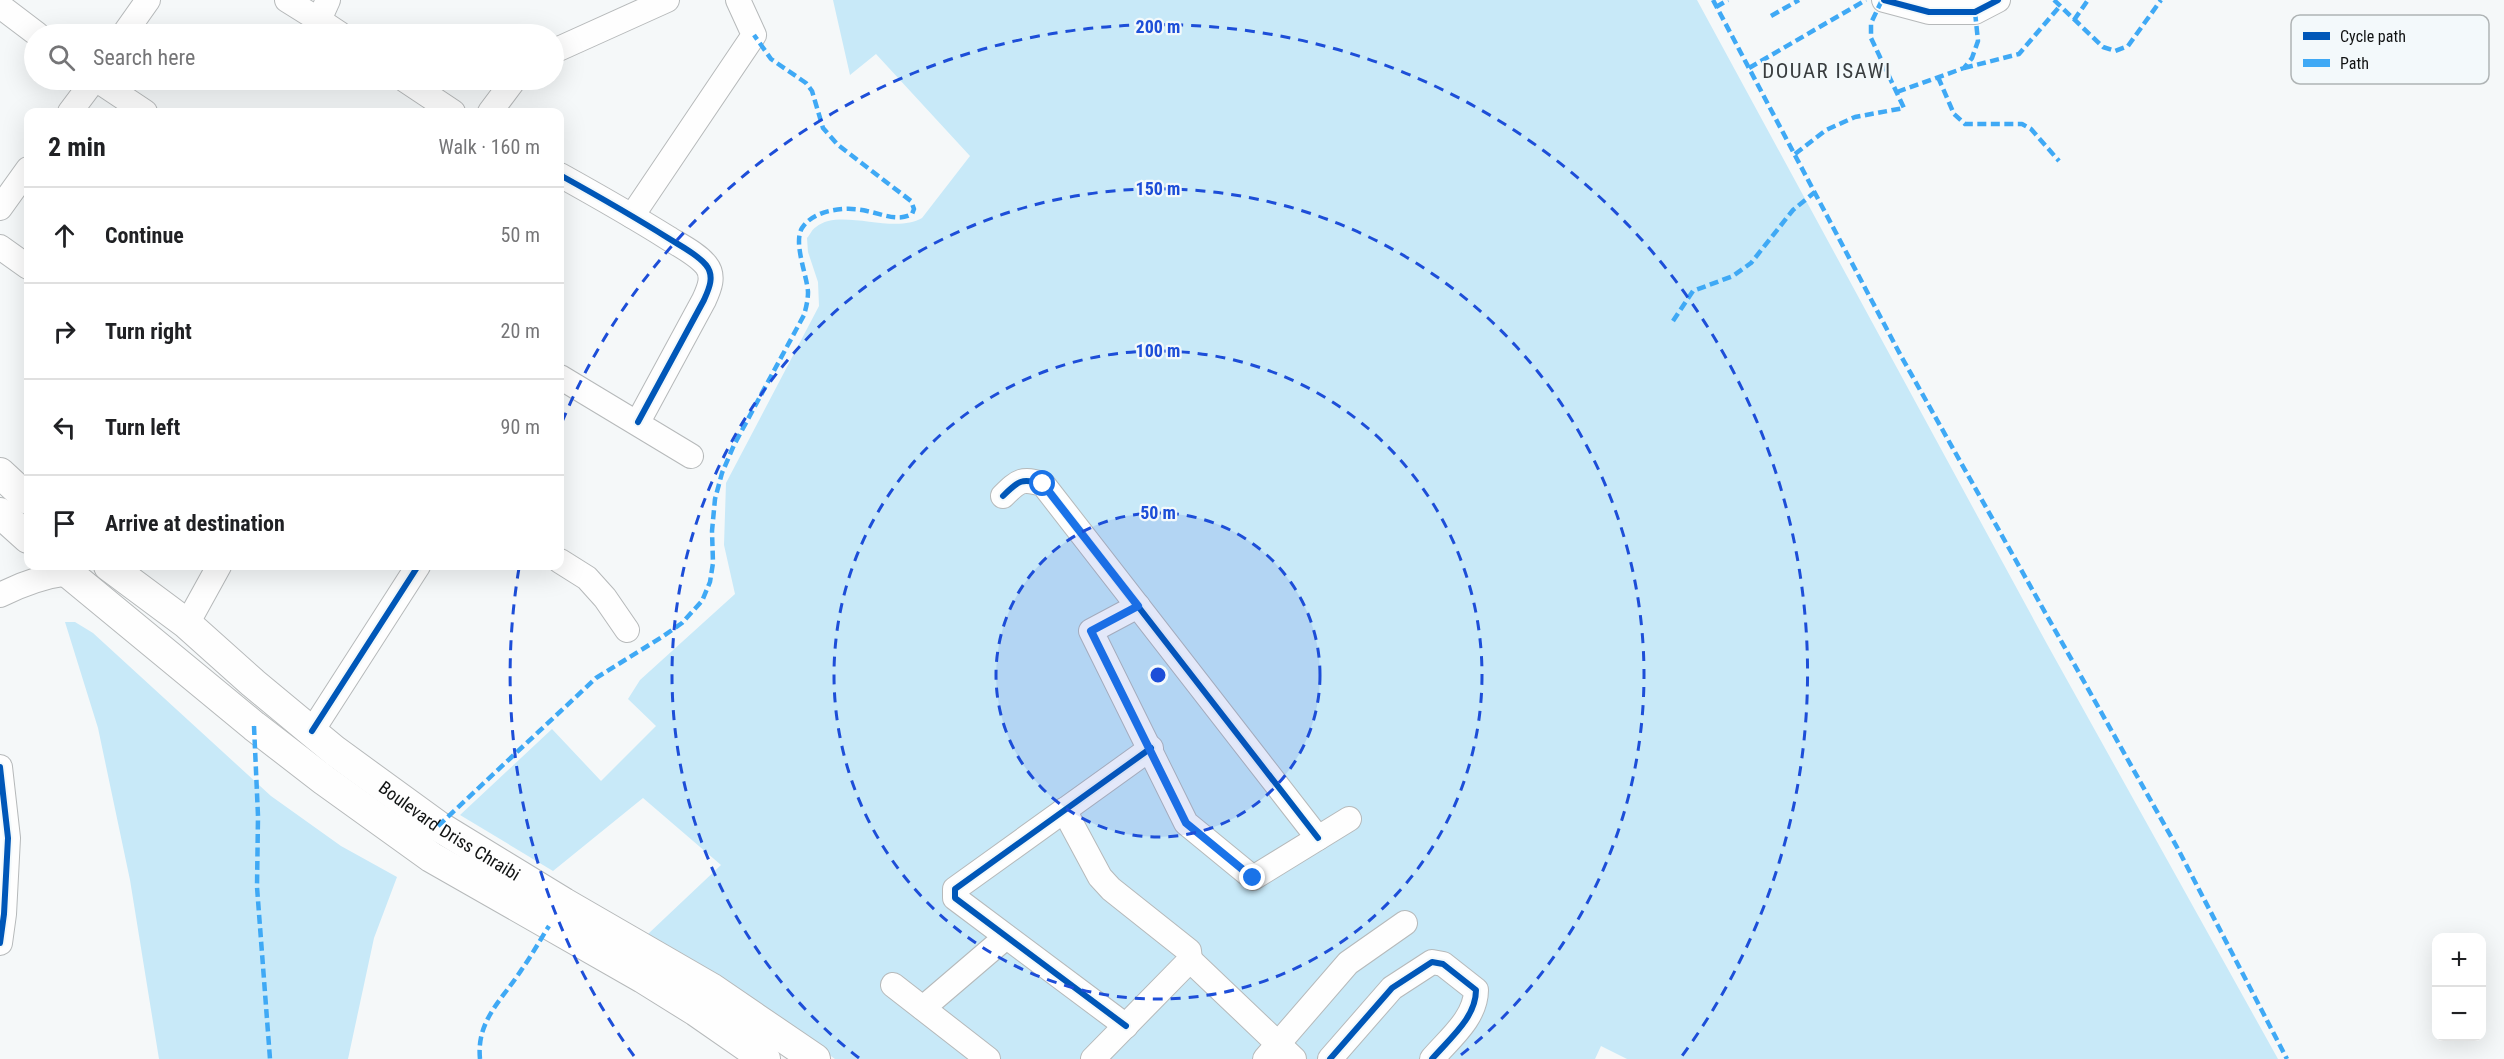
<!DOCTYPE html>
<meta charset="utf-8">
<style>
body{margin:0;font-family:"Roboto Condensed",sans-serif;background:#f2f2f2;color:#202124}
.controls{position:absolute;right:18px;bottom:18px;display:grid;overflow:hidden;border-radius:12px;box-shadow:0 6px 24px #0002}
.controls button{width:54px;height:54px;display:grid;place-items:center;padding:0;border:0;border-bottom:2px solid #e0e0e0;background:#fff;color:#202124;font:30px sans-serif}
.stop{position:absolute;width:18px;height:18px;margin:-14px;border:4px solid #1a73e8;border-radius:50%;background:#fff}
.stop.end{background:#1a73e8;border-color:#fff;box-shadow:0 2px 6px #0008}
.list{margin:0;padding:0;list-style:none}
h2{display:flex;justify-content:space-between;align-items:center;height:78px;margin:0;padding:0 24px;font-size:26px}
h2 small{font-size:20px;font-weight:400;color:#757577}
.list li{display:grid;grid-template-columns:39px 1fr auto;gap:18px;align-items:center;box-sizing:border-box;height:96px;padding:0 24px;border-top:2px solid #e0e0e0}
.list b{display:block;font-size:22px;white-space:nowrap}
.list em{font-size:20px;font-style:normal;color:#757577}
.icon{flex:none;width:33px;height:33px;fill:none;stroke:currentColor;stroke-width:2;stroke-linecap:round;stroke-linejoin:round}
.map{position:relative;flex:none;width:2504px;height:1059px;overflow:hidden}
.search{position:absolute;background:#fff;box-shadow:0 6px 24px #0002;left:24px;top:24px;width:540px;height:66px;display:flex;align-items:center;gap:15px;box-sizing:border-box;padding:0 21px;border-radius:33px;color:#757577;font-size:22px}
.panel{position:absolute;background:#fff;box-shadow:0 6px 24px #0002;left:24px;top:108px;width:540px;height:462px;border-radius:12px}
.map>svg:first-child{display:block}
.green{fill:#c8e9f8}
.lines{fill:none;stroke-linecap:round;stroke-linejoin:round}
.minor-casing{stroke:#b6b9ba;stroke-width:26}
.major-casing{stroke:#b6b9ba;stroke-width:32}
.minor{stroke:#fefefe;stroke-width:24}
.major{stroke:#fefefe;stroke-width:30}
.quiet{stroke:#3fa9f5;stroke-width:4.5;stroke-dasharray:9 4.5;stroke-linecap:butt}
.cycleway-casing{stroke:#f3f9fb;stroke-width:10}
.cycleway{stroke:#0057b8;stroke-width:6}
.route{stroke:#1a73e8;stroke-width:8}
.ring{fill:none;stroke:#1d4ed8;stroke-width:3;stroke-dasharray:10 8}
.labels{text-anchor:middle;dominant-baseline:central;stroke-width:4.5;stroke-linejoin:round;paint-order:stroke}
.street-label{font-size:18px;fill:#111313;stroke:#f3f9fb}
.quarter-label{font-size:21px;letter-spacing:1.5px;fill:#393d3f;stroke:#f3f9fb}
.key{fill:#f3f9fb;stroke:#afb4b5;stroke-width:1.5}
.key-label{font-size:16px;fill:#111313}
.centre{fill:#1d4ed8;stroke:#f3f9fb;stroke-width:3}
.ring-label{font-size:18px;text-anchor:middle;font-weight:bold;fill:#1d4ed8;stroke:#f3f9fb;stroke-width:4.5;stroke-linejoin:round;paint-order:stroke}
</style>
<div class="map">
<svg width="2504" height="1059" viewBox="0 0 2504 1059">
<rect width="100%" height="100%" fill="#f5f8f9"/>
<!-- green -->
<g class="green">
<path d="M833,0H1697L2047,644L2278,1059H1627L1601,1046L1595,1059H835L786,1023L648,934L721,865L643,798L553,871L460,815L552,729L601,781L656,726L628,699L640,680L735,594L724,545L726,483L819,306L818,282L808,252L807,238C810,235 812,229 816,227C840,207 893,235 922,218L970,156L876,54L850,75Z"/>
<path d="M65,622H75L93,633L271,796L341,846L397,877L374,938L348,1059H159L130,880L98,728Z"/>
</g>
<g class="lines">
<!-- minor casing -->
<g class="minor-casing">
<g id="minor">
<path d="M287,0L319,20L328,0"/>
<path d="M1884,0L1929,12H1975L1998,0"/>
<path d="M0,6L37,34"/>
<path d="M319,20L340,34"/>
<path d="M124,34L148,0"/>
<path d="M554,51L667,0"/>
<path d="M97,80L145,112"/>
<path d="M405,80L453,112"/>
<path d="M70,112L94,80"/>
<path d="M490,112L514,80"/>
<path d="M560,175C596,195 633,216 668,238C681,246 697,254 706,265C715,276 709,289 704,300L638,422"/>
<path d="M0,208L28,169"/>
<path d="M632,216L754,35L738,0"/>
<path d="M0,247L28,267"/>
<path d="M560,377L691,456"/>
<path d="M1003,496C1019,480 1022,478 1043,484L1318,838"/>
<path d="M560,561L587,578L605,598L627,630"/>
<path d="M0,595C22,584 44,576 68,573"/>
<path d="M1138,606L1091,631L1186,823L1253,878L1349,819"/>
<path d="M187,624L219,566"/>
<path d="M312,731L418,566"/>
<path d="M0,767L8,838L4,914L0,943"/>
<path d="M1064,810L1100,877L1111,889L1189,951L1190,960L1093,1059"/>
<path d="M1190,960L1294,1059"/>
<path d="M893,985L988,1059"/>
<path d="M923,1008L1006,937"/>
<path d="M1126,1026L955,898V889L1151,748"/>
<path d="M1265,1059L1348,963L1405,923"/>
<path d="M1330,1059L1392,988L1432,962L1443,964L1476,990C1476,1018 1449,1039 1432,1059"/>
</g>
</g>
<!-- major casing -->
<g class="major-casing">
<g id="major">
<path d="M0,473L28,499"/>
<path d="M0,513L28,538"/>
<path d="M60,566L254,726L324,780L431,857L643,978L696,1011L765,1059"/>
<path id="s1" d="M109,566L187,624L253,683L335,751L438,826L564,903L711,988L815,1059"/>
</g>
</g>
<!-- minor -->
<use href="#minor" class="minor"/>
<!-- major -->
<use href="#major" class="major"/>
<!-- quiet -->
<g class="quiet">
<path d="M1713,0L1901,356L2178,849L2287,1059"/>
<path d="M2054,0L2103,47L2115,51L2128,46L2161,0"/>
<path d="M1716,7L1728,0"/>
<path d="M1771,16L1799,0"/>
<path d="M2074,20L2088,0"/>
<path d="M1749,68L1866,0"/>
<path d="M1964,68L2019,54L2060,6"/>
<path d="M1938,77L1954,114L1965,124H2022L2031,129L2059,161"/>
<path d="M1897,92L1964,68L1972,58L1978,41L1975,12"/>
<path d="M1795,154L1826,130L1855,117L1904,108L1871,38V23L1882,0"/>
<path d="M1673,321L1693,291L1733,276L1751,263L1793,210L1815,192"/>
<path d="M254,726L258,816L257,887L270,1059"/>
<path d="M438,826L596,678L662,637L682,623L702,601L710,582L713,563L712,531L715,499L722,473L734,445L804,315C806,308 808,300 808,292C807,275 793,243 802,228C814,209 847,206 867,211C882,214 898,222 912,214L914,209L911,201L838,145L823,128L812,91L806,83L771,59L754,35"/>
<path d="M480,1059C476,1020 503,999 522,969C532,955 540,940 549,926"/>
</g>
<!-- cycleway casing -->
<g class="cycleway-casing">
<g id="cycleway">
<path d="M1884,0L1929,12H1975L1998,0"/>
<path d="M560,175C596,195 633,216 668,238C681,246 697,254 706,265C715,276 709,289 704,300L638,422"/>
<path d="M1003,496C1019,480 1022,478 1043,484L1318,838"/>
<path d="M312,731L418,566"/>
<path d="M0,767L8,838L4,914L0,943"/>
<path d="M1126,1026L955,898V889L1151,748"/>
<path d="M1330,1059L1392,988L1432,962L1443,964L1476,990C1476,1018 1449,1039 1432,1059"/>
</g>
</g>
<!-- cycleway -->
<use href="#cycleway" class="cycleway"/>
</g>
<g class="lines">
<!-- route -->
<path class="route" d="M1043,484L1138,606L1091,631L1186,823L1253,878"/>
</g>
<!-- distance rings -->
<circle cx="1158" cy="675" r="162" fill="#1d4ed8" fill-opacity=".12"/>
<g class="ring">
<circle cx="1158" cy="675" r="162"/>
<circle cx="1158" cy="675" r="324"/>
<path d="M859 1058A486 486 0 1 1 1457 1058"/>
<path d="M634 1056A648 648 0 0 1 519 568M562 422A648 648 0 1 1 1682 1056"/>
</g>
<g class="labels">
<!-- street labels -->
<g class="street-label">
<text stroke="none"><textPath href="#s1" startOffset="432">Boulevard Driss Chraibi</textPath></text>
</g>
<!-- quarter labels -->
<g class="quarter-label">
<text x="1827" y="71">DOUAR ISAWI</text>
</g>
</g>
<!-- legend -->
<rect x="2291" y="15" width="198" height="69" rx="9" class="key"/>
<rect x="2303" y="32" width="27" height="8" fill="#0057b8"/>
<rect x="2303" y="59" width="27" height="8" fill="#3fa9f5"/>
<g class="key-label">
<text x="2340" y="42">Cycle path</text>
<text x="2340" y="69">Path</text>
</g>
<circle cx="1158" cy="675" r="9" class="centre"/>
<g class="ring-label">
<text x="1158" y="33">200 m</text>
<text x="1158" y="195">150 m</text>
<text x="1158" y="357">100 m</text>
<text x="1158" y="519">50 m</text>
</g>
</svg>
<div class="controls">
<button>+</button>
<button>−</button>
</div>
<div class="stop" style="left:1043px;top:484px"></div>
<div class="stop end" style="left:1253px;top:878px"></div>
<div class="search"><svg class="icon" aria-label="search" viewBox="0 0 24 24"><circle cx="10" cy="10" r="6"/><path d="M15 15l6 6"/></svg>Search here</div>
<section class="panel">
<h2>2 min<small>Walk · 160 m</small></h2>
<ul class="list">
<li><svg class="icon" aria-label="ahead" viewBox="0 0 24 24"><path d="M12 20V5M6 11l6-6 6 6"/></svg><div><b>Continue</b></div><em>50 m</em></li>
<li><svg class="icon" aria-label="right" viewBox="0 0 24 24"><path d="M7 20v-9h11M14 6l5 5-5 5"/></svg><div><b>Turn right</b></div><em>20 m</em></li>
<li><svg class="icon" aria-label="left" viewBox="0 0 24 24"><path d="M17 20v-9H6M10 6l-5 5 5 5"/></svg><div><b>Turn left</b></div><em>90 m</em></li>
<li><svg class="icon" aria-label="arrive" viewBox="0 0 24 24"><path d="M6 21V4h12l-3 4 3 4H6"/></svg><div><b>Arrive at destination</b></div></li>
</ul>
</section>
</div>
